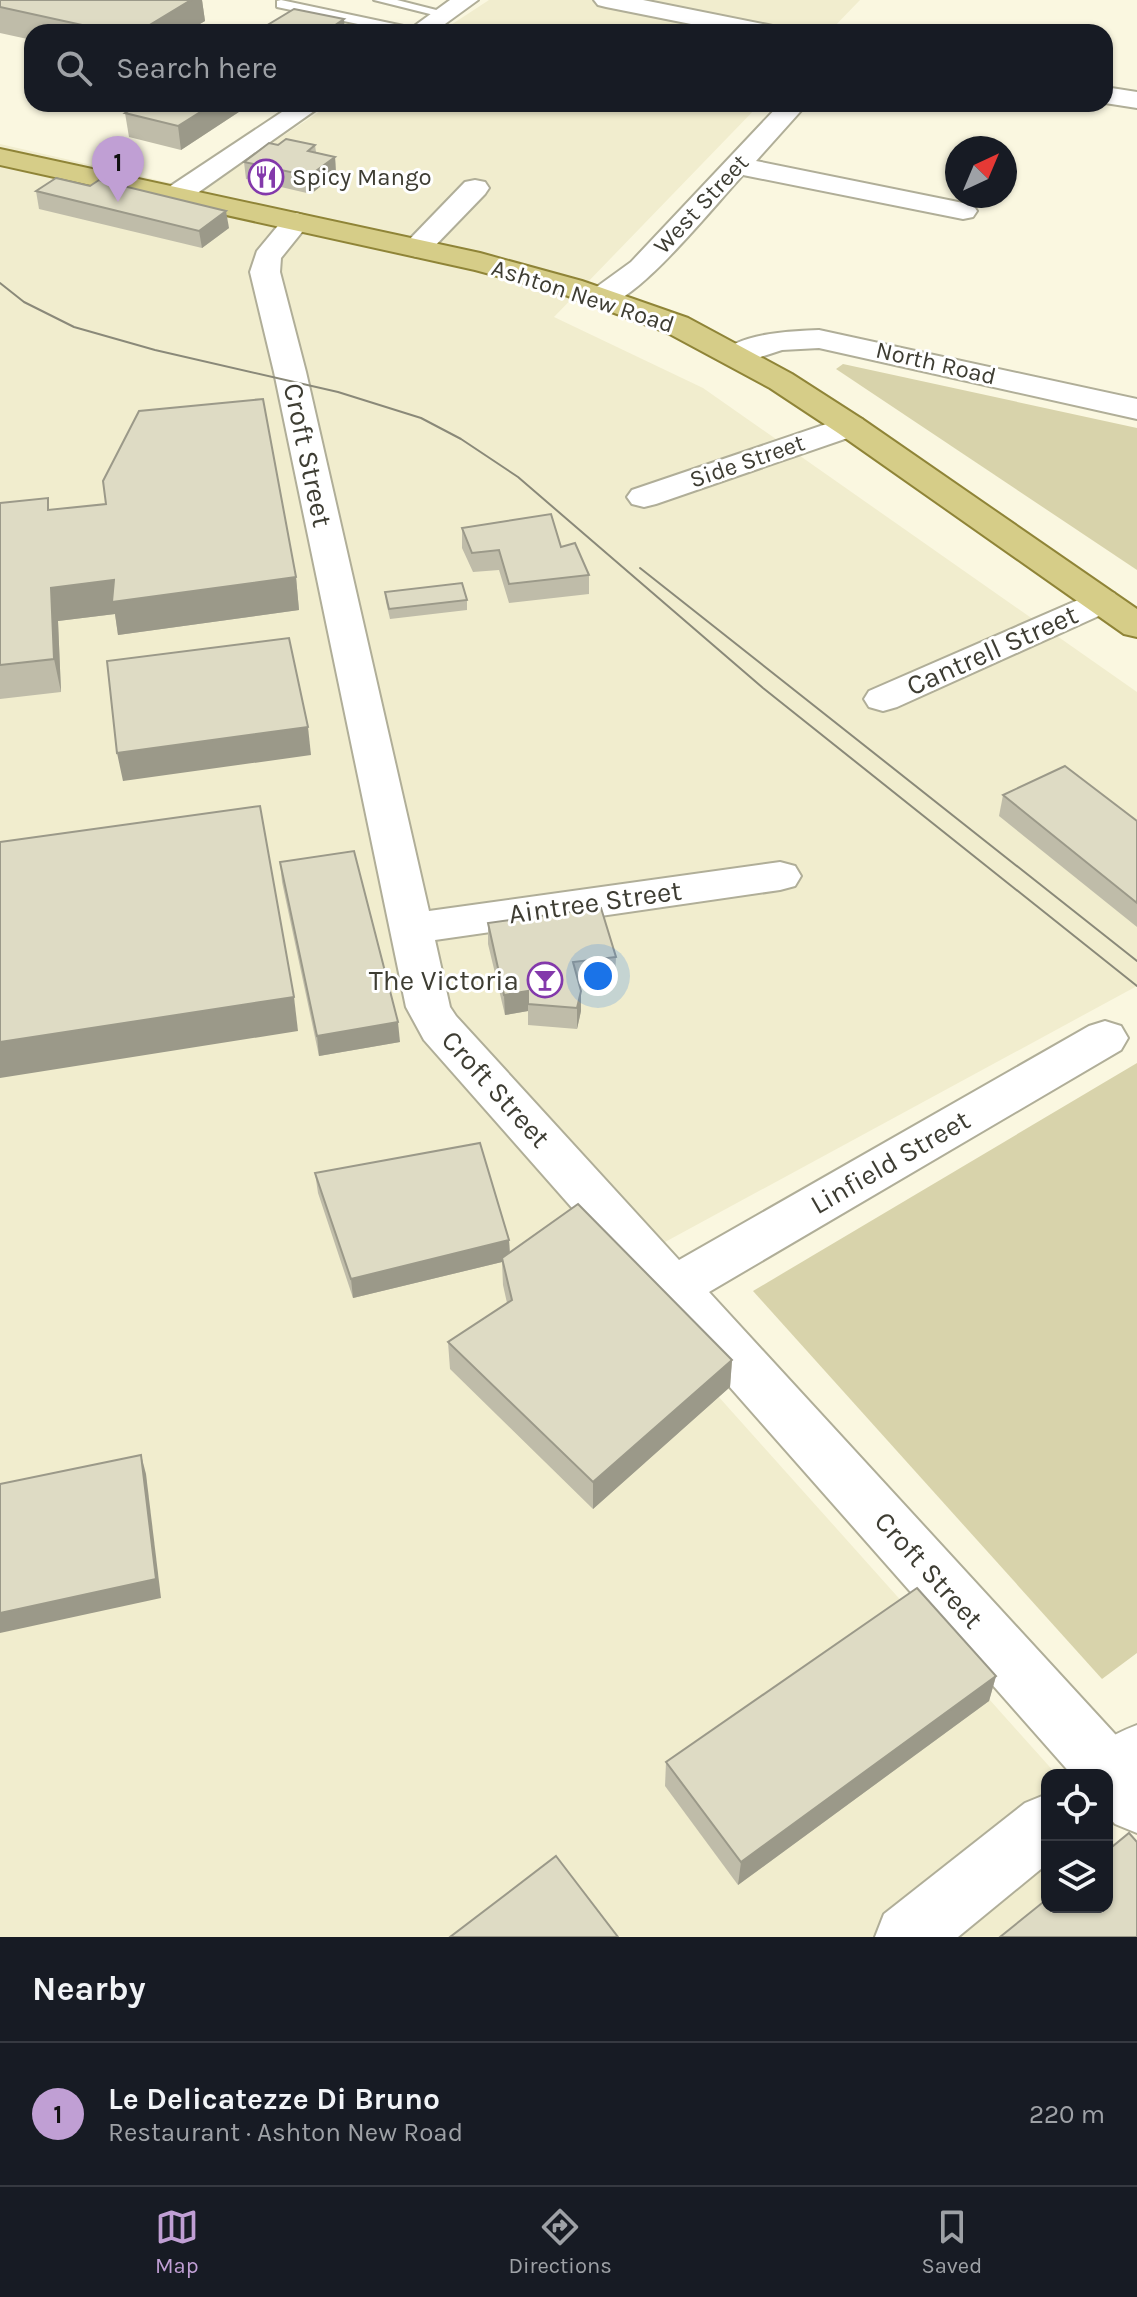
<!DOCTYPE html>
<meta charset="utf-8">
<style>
body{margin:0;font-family:Karla,sans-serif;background:#20242c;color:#f1f3f6}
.controls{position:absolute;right:24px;bottom:24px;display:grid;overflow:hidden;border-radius:16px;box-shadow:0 2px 6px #0004}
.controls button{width:72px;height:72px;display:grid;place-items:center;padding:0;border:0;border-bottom:2px solid #363941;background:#171b24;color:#f1f3f6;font:40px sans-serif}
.compass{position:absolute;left:945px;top:136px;width:72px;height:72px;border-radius:50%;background:#171b24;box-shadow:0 2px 6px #0004;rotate:44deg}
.you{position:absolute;left:598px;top:976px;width:28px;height:28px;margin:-20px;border:6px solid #fff;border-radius:50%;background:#1a73e8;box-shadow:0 0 0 12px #1a73e833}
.badge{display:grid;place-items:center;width:52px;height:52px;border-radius:50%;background:#c09fd4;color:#111;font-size:26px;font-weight:700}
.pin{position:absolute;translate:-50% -66px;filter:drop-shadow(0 2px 4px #0008)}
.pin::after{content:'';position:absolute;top:42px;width:28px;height:24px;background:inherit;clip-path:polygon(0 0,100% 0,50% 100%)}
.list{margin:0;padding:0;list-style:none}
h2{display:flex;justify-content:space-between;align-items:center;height:104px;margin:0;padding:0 32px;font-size:34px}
h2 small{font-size:26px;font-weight:400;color:#9ea1a6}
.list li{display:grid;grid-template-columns:52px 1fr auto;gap:24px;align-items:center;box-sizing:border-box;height:144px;padding:0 32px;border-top:2px solid #363941}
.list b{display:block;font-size:30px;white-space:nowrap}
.list p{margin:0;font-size:26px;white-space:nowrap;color:#9ea1a6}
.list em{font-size:26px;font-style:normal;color:#9ea1a6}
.icon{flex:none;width:44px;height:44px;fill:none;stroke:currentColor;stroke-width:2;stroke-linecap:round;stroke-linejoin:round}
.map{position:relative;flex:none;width:1137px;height:1937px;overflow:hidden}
.search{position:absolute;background:#171b24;box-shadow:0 2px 6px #0004;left:24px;right:24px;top:24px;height:88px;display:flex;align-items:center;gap:20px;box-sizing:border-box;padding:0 28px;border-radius:24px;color:#9ea1a6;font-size:30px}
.sheet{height:248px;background:#171b24}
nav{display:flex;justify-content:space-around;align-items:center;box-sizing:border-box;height:112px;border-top:2px solid #363941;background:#171b24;font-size:22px;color:#9ea1a6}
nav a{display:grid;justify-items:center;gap:4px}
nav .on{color:#c09fd4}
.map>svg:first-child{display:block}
.built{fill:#f1edce}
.green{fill:#d8d3ab}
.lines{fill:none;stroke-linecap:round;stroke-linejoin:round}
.lane-casing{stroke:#b0ae98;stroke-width:4}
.street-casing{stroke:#b0ae98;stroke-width:4}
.secondary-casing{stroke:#b0ae98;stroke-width:4}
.primary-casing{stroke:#8f8437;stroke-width:4}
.lane{fill:#fff;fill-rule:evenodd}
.street{fill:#fff;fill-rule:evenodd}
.secondary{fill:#fff;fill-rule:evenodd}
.primary{fill:#d6cd88;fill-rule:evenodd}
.tram{stroke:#8a8979;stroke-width:2}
.wall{fill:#bfbca9}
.shaded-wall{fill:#9b9989}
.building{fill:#dedbc4;stroke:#9b9989;stroke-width:2}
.labels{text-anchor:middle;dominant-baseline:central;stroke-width:6;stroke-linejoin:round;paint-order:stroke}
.far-poi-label{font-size:24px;fill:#3e3d33;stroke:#fff;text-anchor:start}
.far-street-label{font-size:24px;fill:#3e3d33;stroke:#fff}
.street-label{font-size:28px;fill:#3e3d33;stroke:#fff}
.poi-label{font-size:28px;fill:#3e3d33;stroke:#fff;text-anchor:end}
</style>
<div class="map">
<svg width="1137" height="1937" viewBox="0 0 1137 1937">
<rect width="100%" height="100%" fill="#faf7e0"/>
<!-- built -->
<g class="built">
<path d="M489,0H860L829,32H440Z"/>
<path d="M331,104H760L554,317L703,388L1137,692V986L608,1273L1057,1775H1047V1907H1107V1835L1137,1871V1937H0V144L201,190Z"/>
</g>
<!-- green -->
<g class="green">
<path d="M843,364L1137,428V570L836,369Z"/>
<path d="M1137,1063V1653L1102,1679L753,1291Z"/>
</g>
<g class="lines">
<!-- lane casing -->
<g class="lane-casing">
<g id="lane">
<path d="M281,0L413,28L419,32H396L277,7V1Z"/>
<path d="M374,0H397L452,14L446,18Z"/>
</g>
</g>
<!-- street casing -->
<g class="street-casing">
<g id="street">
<path d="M594,0H643L768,25L777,27L780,32H731L606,7L598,5Z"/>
<path d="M1105,87L1137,92V108L1105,103Z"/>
<path d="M780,104H807L756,161L963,203L973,205L977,211L973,217L963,219L743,175C714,206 646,291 610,304C603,307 598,305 591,303L587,297L591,291L631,262Z"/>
<path d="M475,180L485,182L489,188L485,194L427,254L417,257L407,254L402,248L407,242L465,182Z"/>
<path d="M296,213L306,216L310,222L281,258L280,272L306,372L429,911L780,862L795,866L801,876L795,886L780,890L435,940L450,1007L456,1016L679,1260L1089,1026L1105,1021L1121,1026L1128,1038L1121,1050L709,1292L1137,1758V1833L1115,1824L1107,1815V1775H1072L424,1040L406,1007L274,372L250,272L257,251L286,216Z"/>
<path d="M850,416L862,419L866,426L862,433L656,504L644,507L632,504L627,497L632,490Z"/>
<path d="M1101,590L1114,593L1119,601L1114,609L897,707L883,711L869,707L864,699L869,691Z"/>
</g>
</g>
<!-- secondary casing -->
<g class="secondary-casing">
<g id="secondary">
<path d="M450,0H478L434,32H406Z"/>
<path d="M294,104H324L186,201L176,203L166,201L162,195L166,189Z"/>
<path d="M819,330L1137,399V419L819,348L782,350L736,365L725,363L720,356C736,333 793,331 819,330Z"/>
<path d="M1137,1725V1791L1107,1806V1775H1077C1089,1746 1109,1736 1137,1725Z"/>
<path d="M1047,1794V1864L958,1937H875L884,1914L1025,1803Z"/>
</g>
</g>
<!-- primary casing -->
<g class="primary-casing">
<path id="primary" d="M0,149L480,253L582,281L688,318L792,374L862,419L1137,609V637L1124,634L838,433L770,388L666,332L560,293L475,270L0,165Z"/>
</g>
<!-- lane -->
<use href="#lane" class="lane"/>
<!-- street -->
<use href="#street" class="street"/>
<!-- secondary -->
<use href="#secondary" class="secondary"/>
<!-- primary -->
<use href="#primary" class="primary"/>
<!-- tram -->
<g class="tram">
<path d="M0,283L24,302L74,327L155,350L338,392L421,418L461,439L518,477L763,688L1137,986"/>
<path d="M640,568L1137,961"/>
</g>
</g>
<!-- wall -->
<g class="wall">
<path d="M0,0H202L205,21L186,32H32V40L0,33Z"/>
<path d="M251,104L181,150L129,137L125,113Z"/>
<path d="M278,145H315L316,152L335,157L336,174L311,194L246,179L244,162Z"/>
<path d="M90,186L229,228L202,248L39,209L36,191Z"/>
<path d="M0,503L51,510L296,577L299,610L118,635L115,614L58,621L61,692L0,699Z"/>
<path d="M462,528L561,547L589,575V594L509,603L499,570L473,572L462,548Z"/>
<path d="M385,592L467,600V610L390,619L386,602Z"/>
<path d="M1003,795L1137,821V927L999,816Z"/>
<path d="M280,862L400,1042L319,1056L282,882Z"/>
<path d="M488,923L616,957L615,977L579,982L581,1011L577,1029L528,1025V1011L505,1015L488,944Z"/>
<path d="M315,1173L509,1240L510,1252L732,1360L730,1387L593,1509L450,1369L448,1342L507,1303L503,1285L502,1262L353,1298L318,1193Z"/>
<path d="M996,1676L989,1701L738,1885L665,1786L666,1762Z"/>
</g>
<!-- shaded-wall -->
<g class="shaded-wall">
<path d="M191,0H202L205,21L186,32H138Z"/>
<path d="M344,19L345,32H325Z"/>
<path d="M213,104H251L181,150L178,126Z"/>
<path d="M335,157L336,174L311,194L309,176Z"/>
<path d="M226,211L229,228L202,248L199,231Z"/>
<path d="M296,577L299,610L118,635L115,614L58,621L61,692L54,659L51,588L114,580Z"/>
<path d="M308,727L311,755L123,781L117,753Z"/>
<path d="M528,991V1011L505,1015L504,995Z"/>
<path d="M581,991V1011L577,1029V1008Z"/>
<path d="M294,997L298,1031L0,1078V1042Z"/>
<path d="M398,1022L400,1042L319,1056L317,1036Z"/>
<path d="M509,1240L510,1260L502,1258V1262L353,1298L351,1279Z"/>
<path d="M732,1360L730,1387L593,1509V1482Z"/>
<path d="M141,1455L146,1474L161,1598L0,1633V1613Z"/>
<path d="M996,1676L989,1701L738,1885L741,1862Z"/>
</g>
<!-- building -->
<g class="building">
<path d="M0,0H191L138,32H114L0,7Z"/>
<path d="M294,9L344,19L325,32H256Z"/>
<path d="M140,104H213L178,126L125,113Z"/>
<path d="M286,139L315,145L308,151L335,157L309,176L244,162L269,143L278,145Z"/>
<path d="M56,178L90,186L99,180L226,211L199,231L36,191Z"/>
<path d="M263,399L296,577L112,602L114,580L51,588L54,659L0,665V503L48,498V510L106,504L103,481L139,411Z"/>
<path d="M551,514L561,547L575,543L589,575L509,584L499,550L472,553L462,528Z"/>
<path d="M462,583L467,600L389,609L385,592Z"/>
<path d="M289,638L308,727L117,753L107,661Z"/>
<path d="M1065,766L1137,821V903L1003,795Z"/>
<path d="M260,806L294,997L0,1042V842Z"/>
<path d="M354,851L398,1022L317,1036L280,862Z"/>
<path d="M601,908L616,957L573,962L581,991L577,1008L528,1004V991L504,995L488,923Z"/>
<path d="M480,1143L509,1240L351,1279L315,1173Z"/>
<path d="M578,1204L732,1360L593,1482L448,1342L512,1300L502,1258Z"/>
<path d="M141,1455L156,1579L0,1613V1484Z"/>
<path d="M917,1588L996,1676L741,1862L666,1762Z"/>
<path d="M1129,1833L1137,1842V1937H1000L1047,1899V1907H1107V1851Z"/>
<path d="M556,1856L618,1937H450Z"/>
</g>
<!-- icons -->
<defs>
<g id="restaurant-ring" transform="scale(1.8)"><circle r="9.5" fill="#fff" stroke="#8339ab" stroke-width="1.5"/><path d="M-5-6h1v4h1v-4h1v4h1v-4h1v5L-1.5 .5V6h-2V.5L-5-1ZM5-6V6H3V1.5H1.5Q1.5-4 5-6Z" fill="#8339ab"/></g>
<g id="bar-ring" transform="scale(1.8)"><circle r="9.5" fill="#fff" stroke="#8339ab" stroke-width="1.5"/><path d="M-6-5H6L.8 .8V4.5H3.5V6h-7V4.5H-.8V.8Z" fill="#8339ab"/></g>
</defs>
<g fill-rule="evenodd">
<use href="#restaurant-ring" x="266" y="177"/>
<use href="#bar-ring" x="545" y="980"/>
</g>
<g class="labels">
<!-- far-poi labels -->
<g class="far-poi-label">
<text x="292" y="177">Spicy Mango</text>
</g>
<!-- far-street labels -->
<g class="far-street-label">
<text transform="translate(701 204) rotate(-47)">West Street</text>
<text transform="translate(583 296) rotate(18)">Ashton New Road</text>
<text transform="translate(936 363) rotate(13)">North Road</text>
<text transform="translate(747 461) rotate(-19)">Side Street</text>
</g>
<!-- street labels -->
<g class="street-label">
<text transform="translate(308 455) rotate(78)">Croft Street</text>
<text transform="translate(992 650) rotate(-24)">Cantrell Street</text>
<text transform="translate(595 902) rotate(-8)">Aintree Street</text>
<text transform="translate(496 1089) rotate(48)">Croft Street</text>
<text transform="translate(890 1162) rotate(-30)">Linfield Street</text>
<text transform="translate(929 1570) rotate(48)">Croft Street</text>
</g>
<!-- poi labels -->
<g class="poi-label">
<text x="519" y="980">The Victoria</text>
</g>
</g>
</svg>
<div class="controls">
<button><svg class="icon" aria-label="locate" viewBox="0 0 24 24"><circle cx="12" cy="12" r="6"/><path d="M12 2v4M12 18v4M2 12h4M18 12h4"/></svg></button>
<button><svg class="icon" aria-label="layers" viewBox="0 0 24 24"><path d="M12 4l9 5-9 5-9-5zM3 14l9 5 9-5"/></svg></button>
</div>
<svg class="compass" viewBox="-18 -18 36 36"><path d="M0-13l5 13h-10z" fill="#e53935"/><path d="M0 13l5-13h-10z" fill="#9ea1a6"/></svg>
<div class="you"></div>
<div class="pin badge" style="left:118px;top:202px">1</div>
<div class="search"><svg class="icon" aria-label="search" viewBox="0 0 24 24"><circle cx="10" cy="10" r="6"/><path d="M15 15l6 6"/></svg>Search here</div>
</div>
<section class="sheet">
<h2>Nearby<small></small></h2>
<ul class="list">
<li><span class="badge">1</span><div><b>Le Delicatezze Di Bruno</b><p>Restaurant · Ashton New Road</p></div><em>220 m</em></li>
</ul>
</section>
<nav>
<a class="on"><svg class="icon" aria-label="map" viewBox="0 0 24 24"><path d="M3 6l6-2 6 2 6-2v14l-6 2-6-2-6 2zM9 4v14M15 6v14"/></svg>Map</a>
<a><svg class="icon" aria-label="directions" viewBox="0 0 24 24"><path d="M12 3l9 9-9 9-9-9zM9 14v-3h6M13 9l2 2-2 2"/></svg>Directions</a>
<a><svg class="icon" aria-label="saved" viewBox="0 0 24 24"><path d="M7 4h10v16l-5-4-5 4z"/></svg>Saved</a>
</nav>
